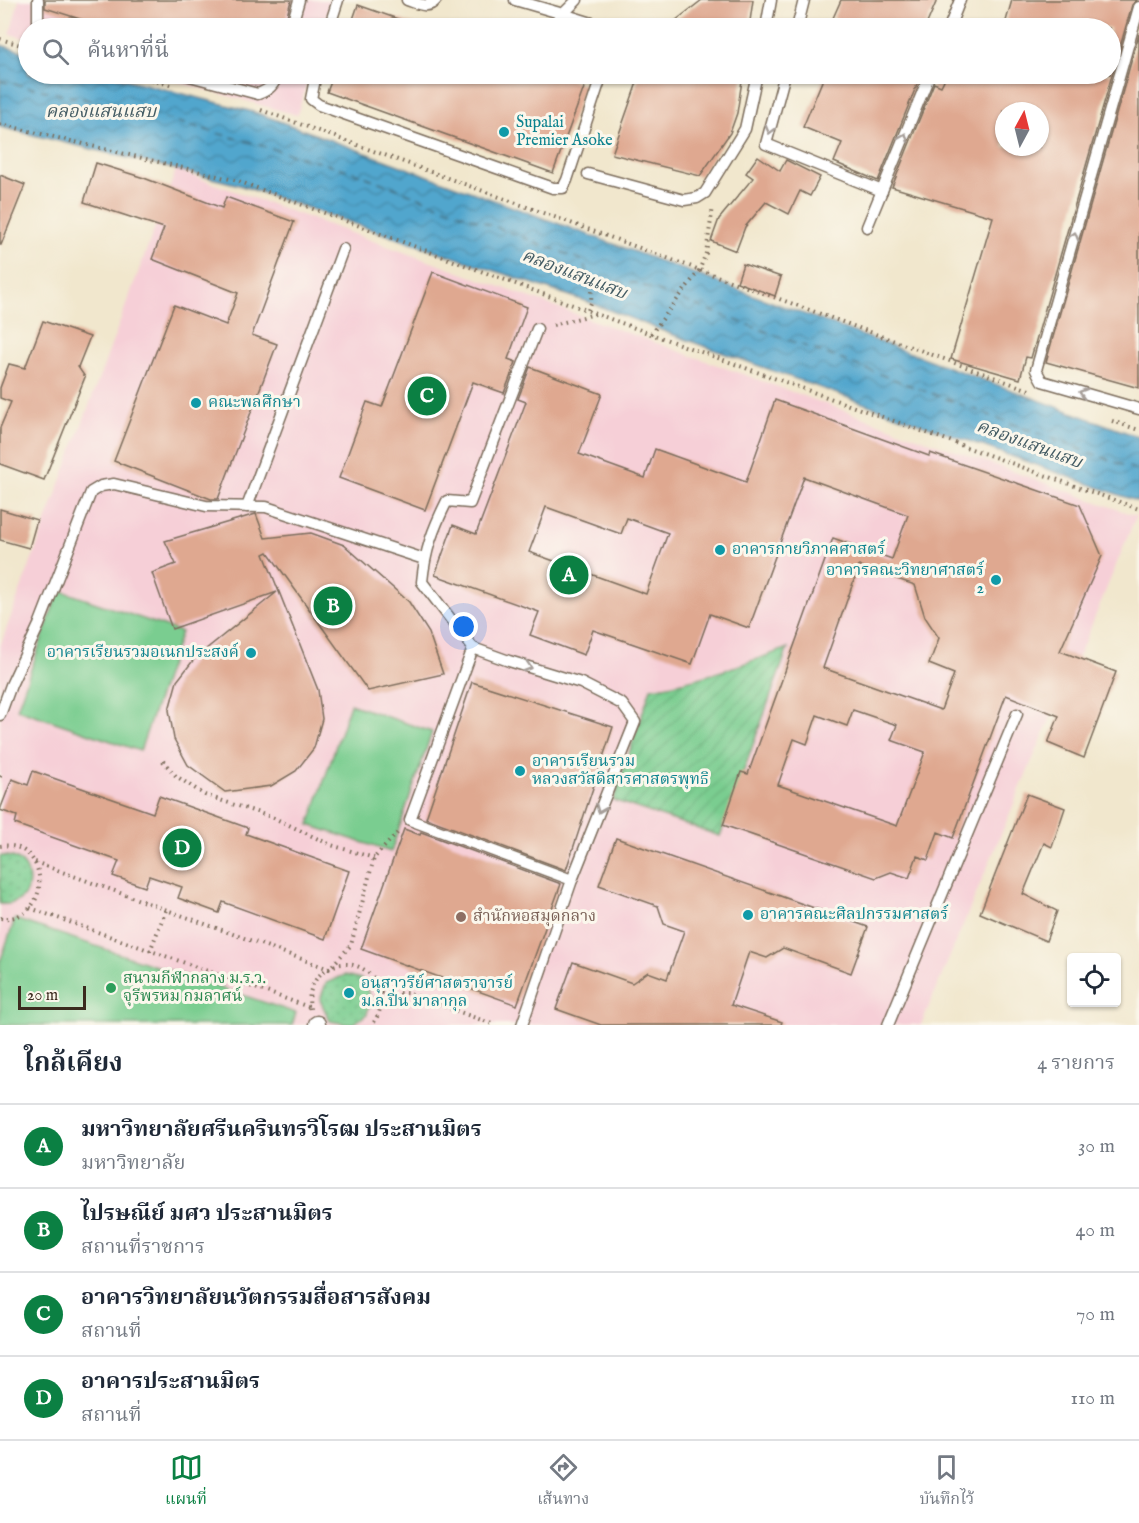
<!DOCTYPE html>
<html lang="th">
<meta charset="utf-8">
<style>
body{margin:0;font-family:"IM FELL English","Noto Serif Thai",serif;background:#f2f2f3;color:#1f2937}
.controls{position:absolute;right:18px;bottom:18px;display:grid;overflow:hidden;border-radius:6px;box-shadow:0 2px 4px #0004}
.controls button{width:54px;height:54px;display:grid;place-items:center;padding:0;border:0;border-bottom:2px solid #e0e1e3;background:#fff;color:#1f2937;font:30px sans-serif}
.compass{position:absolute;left:995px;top:102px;width:54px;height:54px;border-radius:50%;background:#fff;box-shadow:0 2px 4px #0004;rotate:7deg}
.scale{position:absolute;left:18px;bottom:15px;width:68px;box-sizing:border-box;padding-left:6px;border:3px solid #3b2a1e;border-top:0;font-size:16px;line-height:21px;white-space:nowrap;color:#3b2a1e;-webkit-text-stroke:4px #fbf7ec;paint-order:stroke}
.you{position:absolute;left:464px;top:627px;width:21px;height:21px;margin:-15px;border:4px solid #fff;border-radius:50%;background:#1a73e8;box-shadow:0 0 0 9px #1a73e833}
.badge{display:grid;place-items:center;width:39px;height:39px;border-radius:50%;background:#0b8043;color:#fff;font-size:20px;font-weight:700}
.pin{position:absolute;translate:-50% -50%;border:3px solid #fff;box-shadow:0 2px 6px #0006}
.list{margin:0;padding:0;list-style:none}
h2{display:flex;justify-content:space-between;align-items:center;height:78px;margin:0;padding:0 24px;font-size:26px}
h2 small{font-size:20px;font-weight:400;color:#747a83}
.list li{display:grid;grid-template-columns:39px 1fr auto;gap:18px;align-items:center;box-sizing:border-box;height:84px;padding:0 24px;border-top:2px solid #e0e1e3}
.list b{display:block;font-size:22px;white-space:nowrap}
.list p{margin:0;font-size:20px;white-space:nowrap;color:#747a83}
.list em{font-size:20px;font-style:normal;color:#747a83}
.icon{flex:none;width:33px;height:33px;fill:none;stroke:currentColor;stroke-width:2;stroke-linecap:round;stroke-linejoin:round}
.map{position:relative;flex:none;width:1139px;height:1025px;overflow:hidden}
.search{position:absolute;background:#fff;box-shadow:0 2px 4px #0004;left:18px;right:18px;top:18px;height:66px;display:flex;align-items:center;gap:15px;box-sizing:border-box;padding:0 21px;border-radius:33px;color:#747a83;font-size:22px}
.sheet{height:414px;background:#fff}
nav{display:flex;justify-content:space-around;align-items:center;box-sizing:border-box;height:84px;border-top:2px solid #e0e1e3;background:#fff;font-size:16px;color:#747a83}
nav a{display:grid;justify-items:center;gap:3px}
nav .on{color:#0b8043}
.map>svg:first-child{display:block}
.built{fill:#f6cfd7}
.grass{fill:url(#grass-dots);stroke:#5a7c57;stroke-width:1.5}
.garden{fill:url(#garden-furrows);stroke:#5a7c57;stroke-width:1.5}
.pitch{fill:#7acd90;stroke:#5a7c57;stroke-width:1.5}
.water{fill:url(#water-waves);stroke:#466876;stroke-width:1.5}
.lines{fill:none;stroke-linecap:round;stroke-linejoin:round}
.ferry{stroke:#445c64;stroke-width:1.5;stroke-dasharray:8 6;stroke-linecap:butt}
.building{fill:#dfa890;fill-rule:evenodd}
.service-casing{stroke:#7b6c5b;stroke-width:13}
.pedestrian-casing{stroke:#7b6c5b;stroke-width:19}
.path{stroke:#7b6c5b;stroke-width:4;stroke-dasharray:1.5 4.5;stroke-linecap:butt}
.service{stroke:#fff;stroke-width:10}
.pedestrian{stroke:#fff;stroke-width:16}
.path-bridge{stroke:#7b6c5b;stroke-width:4;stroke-dasharray:1.5 4.5;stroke-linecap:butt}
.oneway{stroke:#a79f9a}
.culture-dot{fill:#0f9aa8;stroke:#fbf7ec;stroke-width:2}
.education-dot{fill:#8d6e63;stroke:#fbf7ec;stroke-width:2}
.leisure-dot{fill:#2e9e5b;stroke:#fbf7ec;stroke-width:2}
.labels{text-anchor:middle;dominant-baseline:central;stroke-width:6;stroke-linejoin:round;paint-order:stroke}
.culture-label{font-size:16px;fill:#0d838f;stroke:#fbf7ec;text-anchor:start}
.education-label{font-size:16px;fill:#785e54;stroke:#fbf7ec;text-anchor:start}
.leisure-label{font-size:16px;fill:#27864d;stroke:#fbf7ec;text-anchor:start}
.water-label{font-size:18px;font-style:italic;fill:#445c64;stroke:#fbf7ec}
</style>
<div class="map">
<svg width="1139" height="1025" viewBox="0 0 1139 1025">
<defs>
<pattern id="grass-dots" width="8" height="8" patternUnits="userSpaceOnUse" patternTransform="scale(1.5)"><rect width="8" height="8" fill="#7acd90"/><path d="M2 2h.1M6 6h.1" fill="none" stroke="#6ab07c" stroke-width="1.8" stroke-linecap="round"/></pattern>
<pattern id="garden-furrows" width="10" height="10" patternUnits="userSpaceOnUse" patternTransform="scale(1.5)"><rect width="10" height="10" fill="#7acd90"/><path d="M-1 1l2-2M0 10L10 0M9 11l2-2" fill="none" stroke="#6ab07c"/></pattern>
<pattern id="water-waves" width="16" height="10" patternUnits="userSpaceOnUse" patternTransform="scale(1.5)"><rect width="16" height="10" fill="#51a6cd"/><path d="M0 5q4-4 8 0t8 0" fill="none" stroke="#4487a6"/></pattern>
</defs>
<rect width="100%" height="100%" fill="#fbf7ec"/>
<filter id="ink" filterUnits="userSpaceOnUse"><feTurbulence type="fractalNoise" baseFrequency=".0167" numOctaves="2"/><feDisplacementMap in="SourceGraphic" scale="12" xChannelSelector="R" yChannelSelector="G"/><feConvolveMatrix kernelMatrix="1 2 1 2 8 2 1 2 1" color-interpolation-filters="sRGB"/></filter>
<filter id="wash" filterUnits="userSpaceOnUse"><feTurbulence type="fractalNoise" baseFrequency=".008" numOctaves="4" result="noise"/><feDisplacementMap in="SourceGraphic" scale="24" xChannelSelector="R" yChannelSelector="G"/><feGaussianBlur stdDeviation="1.35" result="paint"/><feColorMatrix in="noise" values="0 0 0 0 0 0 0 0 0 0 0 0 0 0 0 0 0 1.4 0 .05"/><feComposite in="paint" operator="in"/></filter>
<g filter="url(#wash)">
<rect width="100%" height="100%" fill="#f1e7cd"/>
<!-- built -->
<g class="built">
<path d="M19,0H332L323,28H28V39L10,34Z"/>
<path d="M149,74H310L297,115Z"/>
<path d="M176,170L1136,516L1088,634L1031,763L921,1025H0V646Z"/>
</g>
<!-- grass -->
<g class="grass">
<path d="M0,856C38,852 39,909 0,904Z"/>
<path d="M345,975L361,979L371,998L367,1014L352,1025L330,1021L320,1000L326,983Z"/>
</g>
<!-- garden -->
<path class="garden" d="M788,648L720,836L613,800L651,688C699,681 743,664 788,648Z"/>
<!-- pitch -->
<g class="pitch">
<path d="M59,590L181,632L140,751L17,709Z"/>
<path d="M350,704L432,732L391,852L309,825Z"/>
<path d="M15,919L296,1013L292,1025H0V962Z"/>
</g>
<!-- water -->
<path class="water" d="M0,45L28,53V74H106L257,113L1139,437V502L679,337L591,303L236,184L0,127Z"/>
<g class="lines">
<!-- ferry -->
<path class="ferry" d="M0,81L131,109L348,170L582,260L592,282L636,283L1139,471"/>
</g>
<g id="blocks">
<!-- building -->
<g class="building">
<path d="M45,0H291L284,28H109L45,8Z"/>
<path d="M702,0H753L749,28H666Z"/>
<path d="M841,0H937L925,28H857L833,18Z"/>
<path d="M1012,0H1137L1132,5L1031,358L1026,357L1020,379L951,359L993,217L892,187L934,83L941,86L947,74H1110V28H1004ZM1004,111H1040V147H1004Z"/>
<path d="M358,5L418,26V28H350Z"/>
<path d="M1139,34V388L1046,362Z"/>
<path d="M334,74H553L585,85L553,173L327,92Z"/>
<path d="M640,74H743L737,113L730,133L700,176L612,154Z"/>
<path d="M825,74H911L920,77L878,181L834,162L842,143L803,127Z"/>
<path d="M758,156L780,171L786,160L820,177L810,196L800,191L789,214L766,202L745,227L736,251L711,241L719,219L753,178L746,173Z"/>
<path d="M96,163L144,178L222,208L226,197L294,222L252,335L277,344L218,499H211L114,461L174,305L226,325L238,293L152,259L164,228L84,202Z"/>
<path d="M0,175L25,185L1,245H0Z"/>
<path d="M743,264L781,277L775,296L737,282Z"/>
<path d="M433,272L527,307L508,359L516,362L504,393L473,382L425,510L339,478L367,402L382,407Z"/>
<path d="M43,321L90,337L78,367L85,377L44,480L0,464V428L11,402L0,398V388L9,364L25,368Z"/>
<path d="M530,367L602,394L579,454L645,478L655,449L746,482L775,400L929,456L930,453L1080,505L1102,556L1060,651L1116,672L1084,758L1048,743L1059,716L1006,695L953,838L938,832L928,860L917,856L909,878L891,872L876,878L723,825L741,772L748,774L833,538L892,559L908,515L804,477L749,628L710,614L692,664L593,630L584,655L530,635L539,612L435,575L453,525L476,534L526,402L518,399ZM546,507L621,534L627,518L668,533L646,594L529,552ZM859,566L915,585L925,617L939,638L929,664L954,674L941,710L823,668ZM853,710L897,725L891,740L925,752L897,826L778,785L794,739L807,744L817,715L847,726Z"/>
<path d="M0,509L37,520L29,548L0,540Z"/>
<path d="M256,514L265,538L311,533L344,545L409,602L429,633L443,674L368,691L268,552L264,554L318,690L322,719L314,748L296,771L271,786L225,792L188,765L174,739L169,710L177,681L195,658L277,592L172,629L152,573L176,564L165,541Z"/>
<path d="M472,682L613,727L566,870L426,818Z"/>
<path d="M33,771L153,813L159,796L248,828L246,834L349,871L325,939L223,902L219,913L178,898L182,887L149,876L145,887L113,876L119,861L15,824L17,816L0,810L12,779L28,785Z"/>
<path d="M1027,794L1065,808L1052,847L1044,843L1023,894L1057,911L1046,941L980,913Z"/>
<path d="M404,829L420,835L421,832L561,884L517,1005L361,949Z"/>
<path d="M616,838L868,927L851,973L783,948L767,958L749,952L731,1005L782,1022L781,1025H601L556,1009L573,962L632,983L648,972L667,979L684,931L664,924L658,906L599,885Z"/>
</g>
</g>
</g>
<g filter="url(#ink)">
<use href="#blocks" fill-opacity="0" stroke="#7b6c5b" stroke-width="1.5"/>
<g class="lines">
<!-- service casing -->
<g class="service-casing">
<g id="service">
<path d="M38,0V23L45,28"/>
<path d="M407,0C417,3 428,10 436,0"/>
<path d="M515,0L563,14L577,0"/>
<path d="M1139,7L1036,370L1042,381L1139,409"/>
<path d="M563,14L608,28"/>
<path d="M291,28L299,0"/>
<path d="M329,28L338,0"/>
<path d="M766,28L771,0"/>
<path d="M797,28L804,0"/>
<path d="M949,28L960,0"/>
<path d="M182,74L258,94C269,90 274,85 278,74"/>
<path d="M316,74L311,99L319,105L553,188H563L567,180L602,74"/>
<path d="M785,74L766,144L882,191"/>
<path d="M588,174L684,200L697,198L705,193L745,129L757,74"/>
<path d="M867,227L930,74"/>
<path d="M247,507L343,249"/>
<path d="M473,648L509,661L581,683L622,704L635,722L572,880"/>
<path d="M0,715L11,685L39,625L91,492L101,486L114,484L206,506L266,507L424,559"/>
<path d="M522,1025L572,880L410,820L473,648L422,582C425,550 433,529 447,501L470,503L537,329"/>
<path d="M888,1025L1017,714"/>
</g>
</g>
<!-- pedestrian casing -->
<g class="pedestrian-casing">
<path id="pedestrian" d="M317,1025V1024"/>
</g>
<!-- path -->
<g class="path">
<path d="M0,39L28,47"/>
<path d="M128,74L170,85"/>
<path d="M261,110L1029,390"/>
<path d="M0,124L238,181L651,334L1139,509"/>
<path d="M699,271L706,253L713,207"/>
<path d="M588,310L591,303L592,282"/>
<path d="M553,325L595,314"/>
<path d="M1112,421L1139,430"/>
<path d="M163,761L176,776L205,795L274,818L331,845L374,858"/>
<path d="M0,777L2,772"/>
<path d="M0,846C51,839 54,923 0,918"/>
<path d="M35,862L329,969L351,945L374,858L400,830"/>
<path d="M30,908L309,1007"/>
<path d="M150,951L166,910"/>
<path d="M381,993H408L495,1025"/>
<path d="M310,1009C308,998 310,987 317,978C348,941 403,984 372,1025"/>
</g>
<!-- service -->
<use href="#service" class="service"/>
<!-- pedestrian -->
<use href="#pedestrian" class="pedestrian"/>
<!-- path-bridge -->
<path class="path-bridge" d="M651,334L699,271"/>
</g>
<!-- one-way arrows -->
<defs><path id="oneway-chevron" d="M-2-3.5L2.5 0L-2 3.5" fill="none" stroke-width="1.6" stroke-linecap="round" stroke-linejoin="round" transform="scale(1.5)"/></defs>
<g class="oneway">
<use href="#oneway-chevron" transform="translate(770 130) rotate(105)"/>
<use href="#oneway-chevron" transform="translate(904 137) rotate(-68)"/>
<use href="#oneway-chevron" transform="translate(1074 236) rotate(-74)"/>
<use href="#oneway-chevron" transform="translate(1083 393) rotate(-164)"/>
<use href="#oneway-chevron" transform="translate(528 667) rotate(17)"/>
<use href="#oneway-chevron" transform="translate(600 809) rotate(112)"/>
</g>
</g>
<!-- markers -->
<g class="culture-dot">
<circle cx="504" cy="132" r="6"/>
<circle cx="196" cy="403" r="6"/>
<circle cx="720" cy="550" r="6"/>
<circle cx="996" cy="580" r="6"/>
<circle cx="251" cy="653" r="6"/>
<circle cx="520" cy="771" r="6"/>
<circle cx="748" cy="915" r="6"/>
<circle cx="349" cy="993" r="6"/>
</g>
<circle class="education-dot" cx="461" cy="917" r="6"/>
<circle class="leisure-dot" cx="111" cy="988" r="6"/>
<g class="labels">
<!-- culture labels -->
<g class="culture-label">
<text x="516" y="123">Supalai<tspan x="516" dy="18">Premier Asoke</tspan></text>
<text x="208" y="403">คณะพลศึกษา</text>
<text x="732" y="550">อาคารกายวิภาคศาสตร์</text>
<text x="984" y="571" text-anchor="end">อาคารคณะวิทยาศาสตร์<tspan x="984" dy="18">2</tspan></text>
<text x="239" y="653" text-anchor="end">อาคารเรียนรวมอเนกประสงค์</text>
<text x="532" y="762">อาคารเรียนรวม<tspan x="532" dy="18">หลวงสวัสดิสารศาสตรพุทธิ</tspan></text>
<text x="760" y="915">อาคารคณะศิลปกรรมศาสตร์</text>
<text x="361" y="984">อนุสาวรีย์ศาสตราจารย์<tspan x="361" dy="18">ม.ล.ปิ่น มาลากุล</tspan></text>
</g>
<!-- education labels -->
<g class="education-label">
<text x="473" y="917">สำนักหอสมุดกลาง</text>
</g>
<!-- leisure labels -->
<g class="leisure-label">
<text x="123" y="979">สนามกีฬากลาง ม.ร.ว.<tspan x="123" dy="18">จุรีพรหม กมลาศน์</tspan></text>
</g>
<!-- water labels -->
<g class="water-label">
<text x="101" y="112">คลองแสนแสบ</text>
<text transform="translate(574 275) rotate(21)">คลองแสนแสบ</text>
<text transform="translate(1029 445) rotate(20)">คลองแสนแสบ</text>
</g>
</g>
</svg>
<div class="controls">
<button><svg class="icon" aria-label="locate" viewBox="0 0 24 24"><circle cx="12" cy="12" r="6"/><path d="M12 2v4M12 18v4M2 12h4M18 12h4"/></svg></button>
</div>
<svg class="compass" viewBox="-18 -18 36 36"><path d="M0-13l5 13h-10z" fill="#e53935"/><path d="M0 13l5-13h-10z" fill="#747a83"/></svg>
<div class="scale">20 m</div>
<div class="you"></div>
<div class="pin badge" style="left:569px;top:575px">A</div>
<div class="pin badge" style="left:333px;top:606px">B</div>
<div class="pin badge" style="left:427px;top:396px">C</div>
<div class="pin badge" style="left:182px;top:848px">D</div>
<div class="search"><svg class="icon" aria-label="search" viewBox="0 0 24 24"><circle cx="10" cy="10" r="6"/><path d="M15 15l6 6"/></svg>ค้นหาที่นี่</div>
</div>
<section class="sheet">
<h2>ใกล้เคียง<small>4 รายการ</small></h2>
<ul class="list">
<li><span class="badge">A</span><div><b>มหาวิทยาลัยศรีนครินทรวิโรฒ ประสานมิตร</b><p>มหาวิทยาลัย</p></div><em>30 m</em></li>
<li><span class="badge">B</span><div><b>ไปรษณีย์ มศว ประสานมิตร</b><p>สถานที่ราชการ</p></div><em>40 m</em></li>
<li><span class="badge">C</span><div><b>อาคารวิทยาลัยนวัตกรรมสื่อสารสังคม</b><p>สถานที่</p></div><em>70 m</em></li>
<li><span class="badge">D</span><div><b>อาคารประสานมิตร</b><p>สถานที่</p></div><em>110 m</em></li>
</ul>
</section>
<nav>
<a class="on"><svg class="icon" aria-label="map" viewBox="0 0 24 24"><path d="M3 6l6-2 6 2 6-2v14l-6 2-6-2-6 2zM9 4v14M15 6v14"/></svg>แผนที่</a>
<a><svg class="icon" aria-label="directions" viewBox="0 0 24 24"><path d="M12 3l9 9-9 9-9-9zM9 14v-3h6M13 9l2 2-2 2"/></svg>เส้นทาง</a>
<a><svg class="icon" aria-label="saved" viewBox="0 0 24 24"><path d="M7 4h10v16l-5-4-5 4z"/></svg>บันทึกไว้</a>
</nav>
